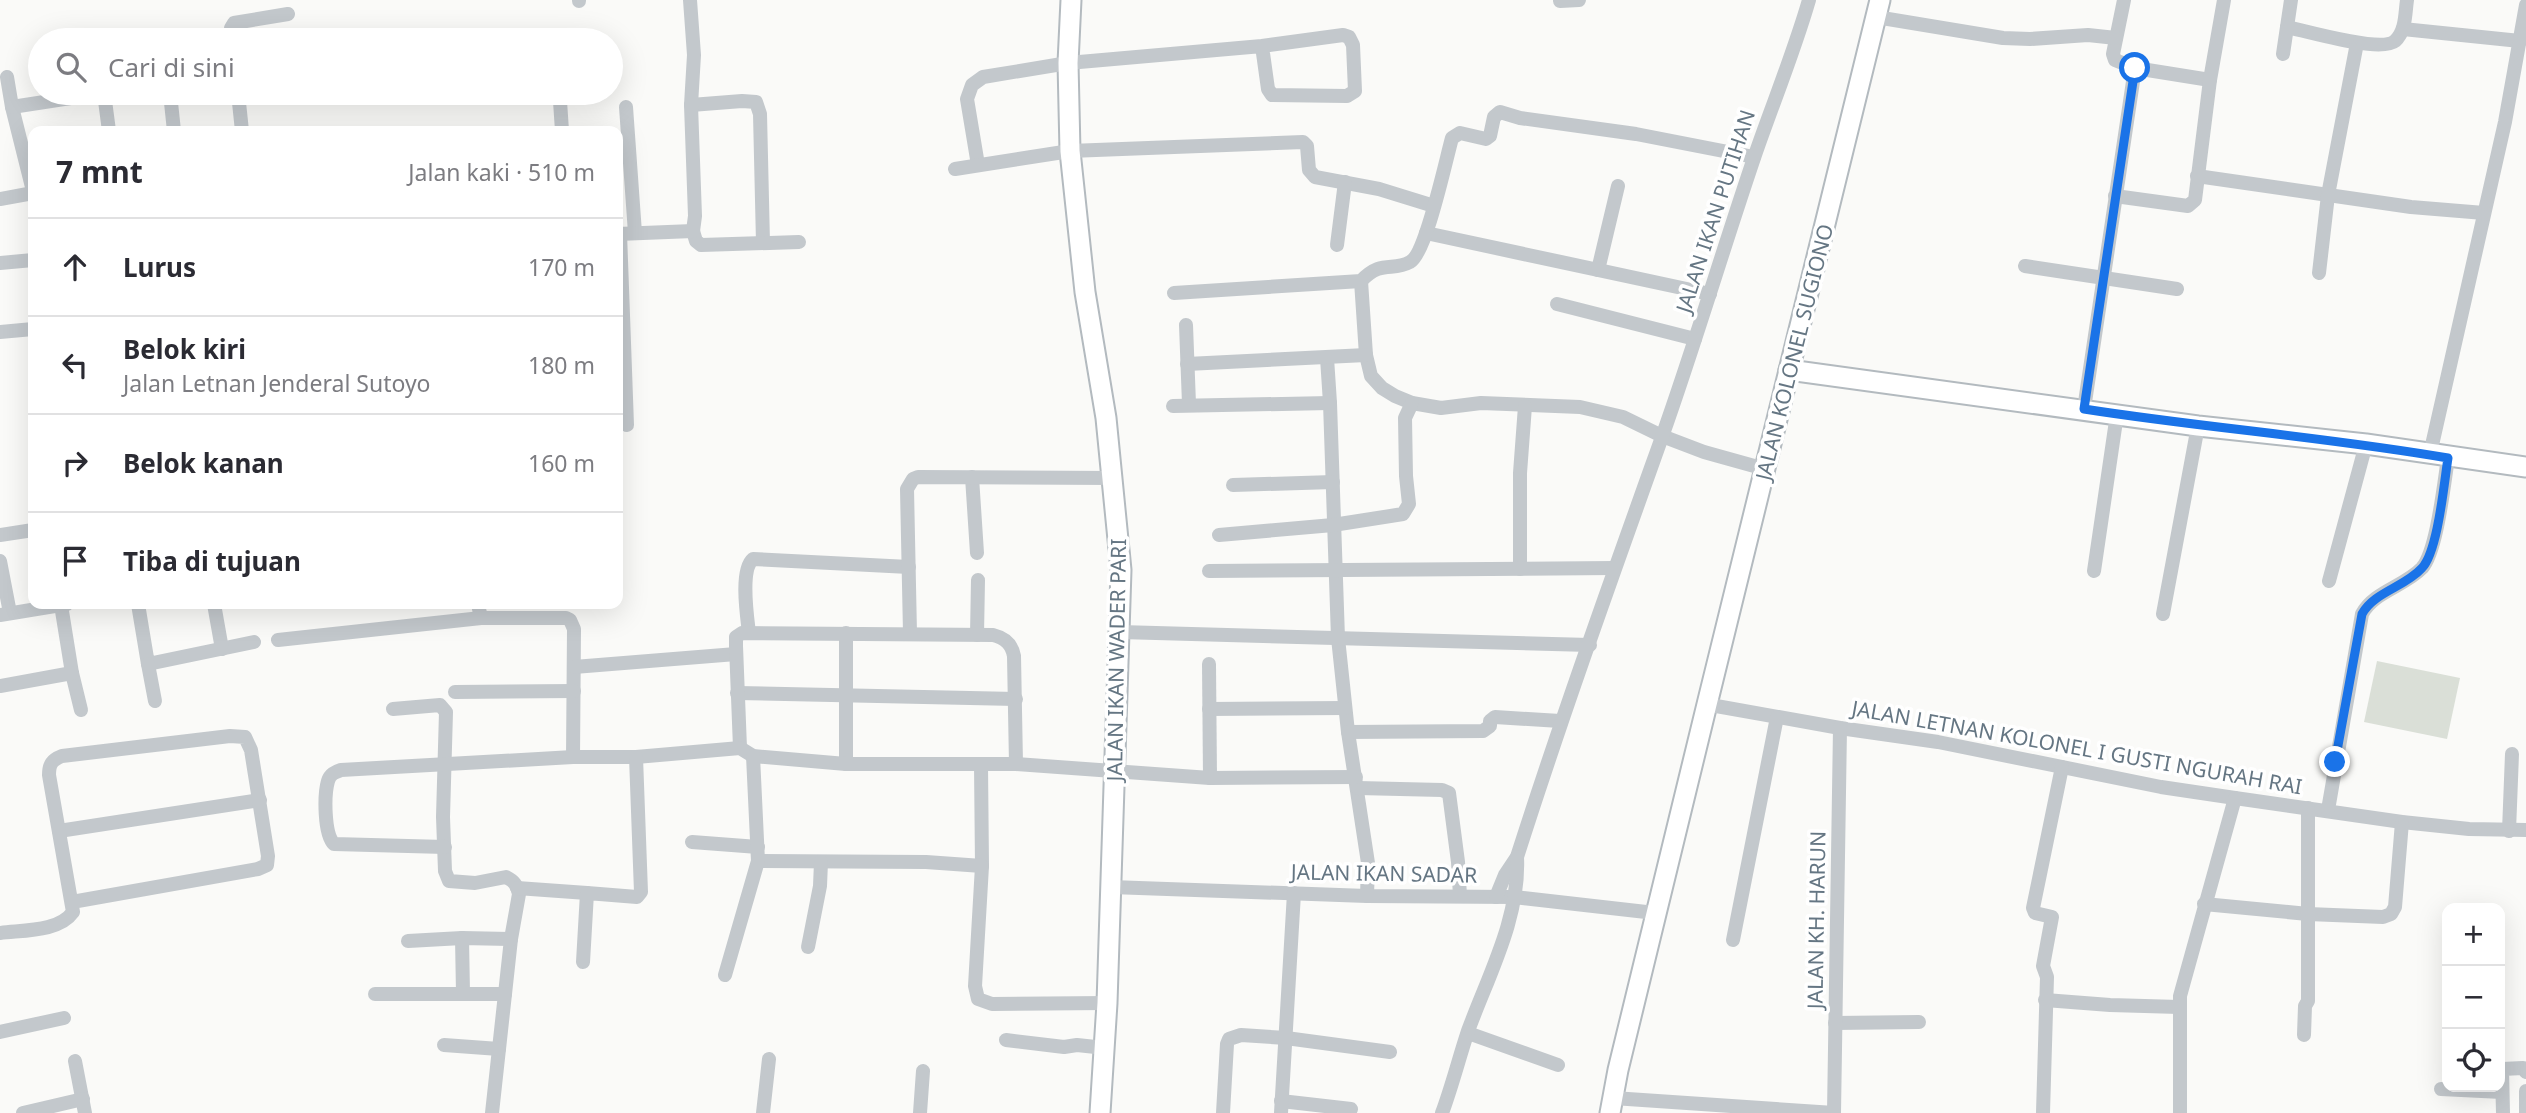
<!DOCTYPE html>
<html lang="id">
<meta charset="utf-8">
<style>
body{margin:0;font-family:"Noto Sans",sans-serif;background:#f2f2f3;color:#2b2b33}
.controls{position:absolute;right:21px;bottom:21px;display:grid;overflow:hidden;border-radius:14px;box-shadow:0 7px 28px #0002}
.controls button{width:63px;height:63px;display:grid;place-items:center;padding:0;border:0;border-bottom:2px solid #e1e1e2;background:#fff;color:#2b2b33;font:35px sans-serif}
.stop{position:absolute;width:21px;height:21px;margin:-16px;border:5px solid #1a73e8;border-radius:50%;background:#fff}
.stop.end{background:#1a73e8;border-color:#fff;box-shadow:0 2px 7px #0008}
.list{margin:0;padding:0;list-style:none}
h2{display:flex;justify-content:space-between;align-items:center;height:91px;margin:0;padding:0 28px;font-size:30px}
h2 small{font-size:23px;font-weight:400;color:#7c7c81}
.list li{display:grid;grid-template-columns:46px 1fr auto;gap:21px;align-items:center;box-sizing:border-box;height:98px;padding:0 28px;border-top:2px solid #e1e1e2}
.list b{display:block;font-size:26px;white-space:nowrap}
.list p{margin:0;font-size:23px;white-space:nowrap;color:#7c7c81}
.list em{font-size:23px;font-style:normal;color:#7c7c81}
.icon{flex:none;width:38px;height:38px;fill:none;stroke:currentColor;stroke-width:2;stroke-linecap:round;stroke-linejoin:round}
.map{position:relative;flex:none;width:2526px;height:1113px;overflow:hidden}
.search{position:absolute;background:#fff;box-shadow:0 7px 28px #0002;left:28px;top:28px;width:595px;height:77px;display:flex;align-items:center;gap:18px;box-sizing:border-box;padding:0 24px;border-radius:38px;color:#7c7c81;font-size:26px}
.panel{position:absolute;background:#fff;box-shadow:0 7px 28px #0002;left:28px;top:126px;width:595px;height:483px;border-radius:14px}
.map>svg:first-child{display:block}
.green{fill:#dadfd7}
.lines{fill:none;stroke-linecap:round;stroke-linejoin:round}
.secondary-casing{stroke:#b3babf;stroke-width:23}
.street{stroke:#c3c8cc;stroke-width:14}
.secondary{stroke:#fff;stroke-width:19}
.route{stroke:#1a73e8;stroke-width:9}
.labels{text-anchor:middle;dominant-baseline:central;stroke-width:7;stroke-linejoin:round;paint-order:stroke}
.street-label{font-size:21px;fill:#657683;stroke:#fff}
</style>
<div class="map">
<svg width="2526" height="1113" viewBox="0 0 2526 1113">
<rect width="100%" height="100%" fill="#fafaf8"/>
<!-- green -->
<path class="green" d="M2377,661L2460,678L2447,739L2364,722Z"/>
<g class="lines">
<!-- secondary casing -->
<g class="secondary-casing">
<g id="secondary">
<path d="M1071,0L1068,63L1070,151L1085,292L1106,418L1121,570L1107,1003L1100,1113"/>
<path d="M1789,370L2198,426L2366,444L2526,467"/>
<path d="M1610,1113L1618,1070C1704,713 1793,357 1880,0"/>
</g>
</g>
<!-- street -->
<g class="street">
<path d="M579,0V1"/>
<path d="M2124,0L2113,54L2115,60L2135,68L2210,80"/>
<path d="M1560,1L1579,0"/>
<path d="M1876,17L2003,38L2030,39L2088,35L2116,38"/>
<path d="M2287,27C2306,31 2381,53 2395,41C2406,31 2405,14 2407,0"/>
<path d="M2403,29L2520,41"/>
<path d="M165,39V40"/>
<path d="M232,40L231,28L234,23L288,14"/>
<path d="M2283,54L2291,0"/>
<path d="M7,77L12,107L33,191"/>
<path d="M104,93L109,131"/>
<path d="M170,93L174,131"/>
<path d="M238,93L242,131"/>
<path d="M560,101L562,131"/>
<path d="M691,105L742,101L756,102L760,114L763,243"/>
<path d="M12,107L103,93"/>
<path d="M626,107L635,233"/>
<path d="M978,165L967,99L972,85L983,77L1068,63L1262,46L1343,35L1349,37L1353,45L1355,91L1347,96L1272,95L1268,89L1262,46"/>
<path d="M955,169L1070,151L1303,142L1307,146L1309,170L1315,177L1379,189L1434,206"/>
<path d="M2197,176L2411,207L2484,213"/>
<path d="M2115,196L2188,206L2195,200L2210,80L2224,0"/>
<path d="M0,199L33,193"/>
<path d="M693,231L696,241L701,245L799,242"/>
<path d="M620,233L627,425"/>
<path d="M1426,233L1710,294"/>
<path d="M618,234L693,231L695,216L691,105L694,55L690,0"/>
<path d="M1337,245L1345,182"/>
<path d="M0,263L33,260"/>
<path d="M2025,266L2177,289"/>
<path d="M1598,270L1618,186"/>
<path d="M2319,273L2328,195L2357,43"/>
<path d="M1361,281L1366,355L1371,376L1382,388L1395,396L1412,403L1441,408L1481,403L1580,407L1623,417L1662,436L1704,452L1765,469"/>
<path d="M1174,293L1361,281C1382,259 1392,272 1410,262C1426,254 1446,159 1452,138L1460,133L1486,139L1490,136L1494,117L1500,112L1520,118L1636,134L1754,157"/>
<path d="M1557,304L1695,339"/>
<path d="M1186,325L1189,404"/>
<path d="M0,332L33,329"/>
<path d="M1327,358L1330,403L1338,638L1348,732L1368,863L1367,896"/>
<path d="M1187,364L1366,355"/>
<path d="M1173,406L1330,403"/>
<path d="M2084,409L2135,68"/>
<path d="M2430,454L2505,122L2526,5"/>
<path d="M972,477L977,553"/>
<path d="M1233,485L1333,482"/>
<path d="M0,535L33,530"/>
<path d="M1219,535L1333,525L1403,514L1409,504L1406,476L1405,418L1412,403"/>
<path d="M0,561L10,613"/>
<path d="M1520,569V473L1525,406"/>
<path d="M1209,571L1614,568"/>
<path d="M2094,571L2117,414"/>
<path d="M2329,581L2366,444"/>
<path d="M138,604L148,664L254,642"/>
<path d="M214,604L222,649"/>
<path d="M478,604L481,618"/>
<path d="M61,605L72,673L81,710"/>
<path d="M2163,614L2198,426"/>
<path d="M0,615L67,604"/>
<path d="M1120,632L1590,645"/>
<path d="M749,633C747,616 740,570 753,559L909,567"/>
<path d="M910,633L907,489L913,479L918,477L1112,478"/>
<path d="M977,635L978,580"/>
<path d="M278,640L481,618H566L570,620L574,629L573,757"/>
<path d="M148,664L155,701"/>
<path d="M1209,664L1210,778"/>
<path d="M574,667L736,654"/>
<path d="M0,686L72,673"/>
<path d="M455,692L574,691"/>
<path d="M737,693L1016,699"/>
<path d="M1705,704L1840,728L1938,742L2161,787L2235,798L2402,822L2469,829L2526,830"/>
<path d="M393,709L440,705L446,712L443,817L445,871L449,881L475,883L506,877C514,881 517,885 519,894L511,939L492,1113"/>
<path d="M1209,709L1345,708"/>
<path d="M1348,732L1483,731L1490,726V721L1495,717L1560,721"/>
<path d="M740,748L736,646V637L742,633L993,635C1005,638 1012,644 1014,656L1016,764"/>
<path d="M846,764V633"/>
<path d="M981,765L982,866L975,986L978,999L992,1004L1107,1003"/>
<path d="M1358,788L1442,790L1449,793L1458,862L1460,896"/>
<path d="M2328,810L2362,614C2373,592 2405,586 2422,568C2437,551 2444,483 2448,458"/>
<path d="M59,831L260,800"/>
<path d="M2509,831L2512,754"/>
<path d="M692,842L758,847"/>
<path d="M445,847L334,844C324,834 324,795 328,781C330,774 335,772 341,770L573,757H636L740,748L753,756L846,764H1016L1210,778L1356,777"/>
<path d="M758,861L926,862L982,866"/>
<path d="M1111,887L1367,896L1514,897L1655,913"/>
<path d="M517,888L587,893"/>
<path d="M1496,897L1505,875L1517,857C1562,716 1612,577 1662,437C1695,344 1723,249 1755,155C1773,103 1794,52 1809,0"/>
<path d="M2204,904L2308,914L2383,917L2391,914L2395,907L2402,822"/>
<path d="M0,933C23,930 59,932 73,912L49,775C49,764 52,760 62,756L230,736L245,737L251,750L268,856L267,865L258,869L72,902"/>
<path d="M462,938L463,993"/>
<path d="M1733,940L1777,717"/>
<path d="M408,941L462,938L511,939"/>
<path d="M808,947L820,886L821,862"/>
<path d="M583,962L587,893L637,897L641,892L636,757"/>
<path d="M725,975L758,861L753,756"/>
<path d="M375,994H505"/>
<path d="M2045,1000L2110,1005L2179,1007"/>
<path d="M1835,1023L1919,1022"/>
<path d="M0,1032L64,1018"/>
<path d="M1468,1033L1558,1065"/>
<path d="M2304,1035L2305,1006L2308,1001V808"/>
<path d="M1006,1040L1064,1047L1077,1045L1105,1048"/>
<path d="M444,1045L499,1049"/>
<path d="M75,1061L85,1113"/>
<path d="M2441,1089L2502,1092"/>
<path d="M1613,1098L1834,1113"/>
<path d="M1281,1101L1351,1109"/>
<path d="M23,1113L83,1099"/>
<path d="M763,1113L769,1059"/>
<path d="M920,1113L923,1071"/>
<path d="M1223,1113L1227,1044L1229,1039L1241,1035L1286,1038L1390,1052"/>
<path d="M1281,1113L1294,893"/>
<path d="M1442,1113C1452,1086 1459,1058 1468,1031C1488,976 1520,918 1517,857"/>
<path d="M1834,1113L1840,728"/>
<path d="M2043,1113L2047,977L2043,966L2052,917L2035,913L2033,908L2062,767"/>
<path d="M2180,1113V996L2235,798"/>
<path d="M2503,1113L2502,1069L2523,1068L2526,1072"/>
<path d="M2526,1113V1091"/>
</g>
<!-- secondary -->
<use href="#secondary" class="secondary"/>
</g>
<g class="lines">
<!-- route -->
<path class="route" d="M2135,68L2084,409C2205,428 2327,437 2448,458C2444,483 2438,551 2422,568C2405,587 2374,592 2362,614L2335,762"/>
</g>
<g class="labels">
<!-- street labels -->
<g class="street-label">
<text transform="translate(1715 211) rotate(-72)">JALAN IKAN PUTIHAN</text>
<text transform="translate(1794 352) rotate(-76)">JALAN KOLONEL SUGIONO</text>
<text transform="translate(1116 660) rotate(-89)">JALAN IKAN WADER PARI</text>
<text transform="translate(2077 747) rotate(10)">JALAN LETNAN KOLONEL I GUSTI NGURAH RAI</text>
<text transform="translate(1384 873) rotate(1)">JALAN IKAN SADAR</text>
<text transform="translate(1816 920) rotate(-89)">JALAN KH. HARUN</text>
</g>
</g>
</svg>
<div class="controls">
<button>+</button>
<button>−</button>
<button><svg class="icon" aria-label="locate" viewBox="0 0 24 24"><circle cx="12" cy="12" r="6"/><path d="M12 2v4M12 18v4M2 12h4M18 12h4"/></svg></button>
</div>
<div class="stop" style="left:2135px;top:68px"></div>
<div class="stop end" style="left:2335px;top:762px"></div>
<div class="search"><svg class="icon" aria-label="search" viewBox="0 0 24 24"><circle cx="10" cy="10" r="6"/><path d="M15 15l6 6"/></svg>Cari di sini</div>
<section class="panel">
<h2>7 mnt<small>Jalan kaki · 510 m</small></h2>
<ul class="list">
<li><svg class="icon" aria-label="ahead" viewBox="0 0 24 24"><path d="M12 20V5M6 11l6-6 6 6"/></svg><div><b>Lurus</b></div><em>170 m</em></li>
<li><svg class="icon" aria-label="left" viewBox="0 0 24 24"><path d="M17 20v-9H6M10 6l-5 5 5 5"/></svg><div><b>Belok kiri</b><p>Jalan Letnan Jenderal Sutoyo</p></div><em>180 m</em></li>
<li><svg class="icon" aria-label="right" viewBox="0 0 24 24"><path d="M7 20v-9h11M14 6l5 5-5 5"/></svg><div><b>Belok kanan</b></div><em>160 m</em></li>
<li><svg class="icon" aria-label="arrive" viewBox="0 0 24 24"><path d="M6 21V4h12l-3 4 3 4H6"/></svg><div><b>Tiba di tujuan</b></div></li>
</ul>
</section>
</div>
